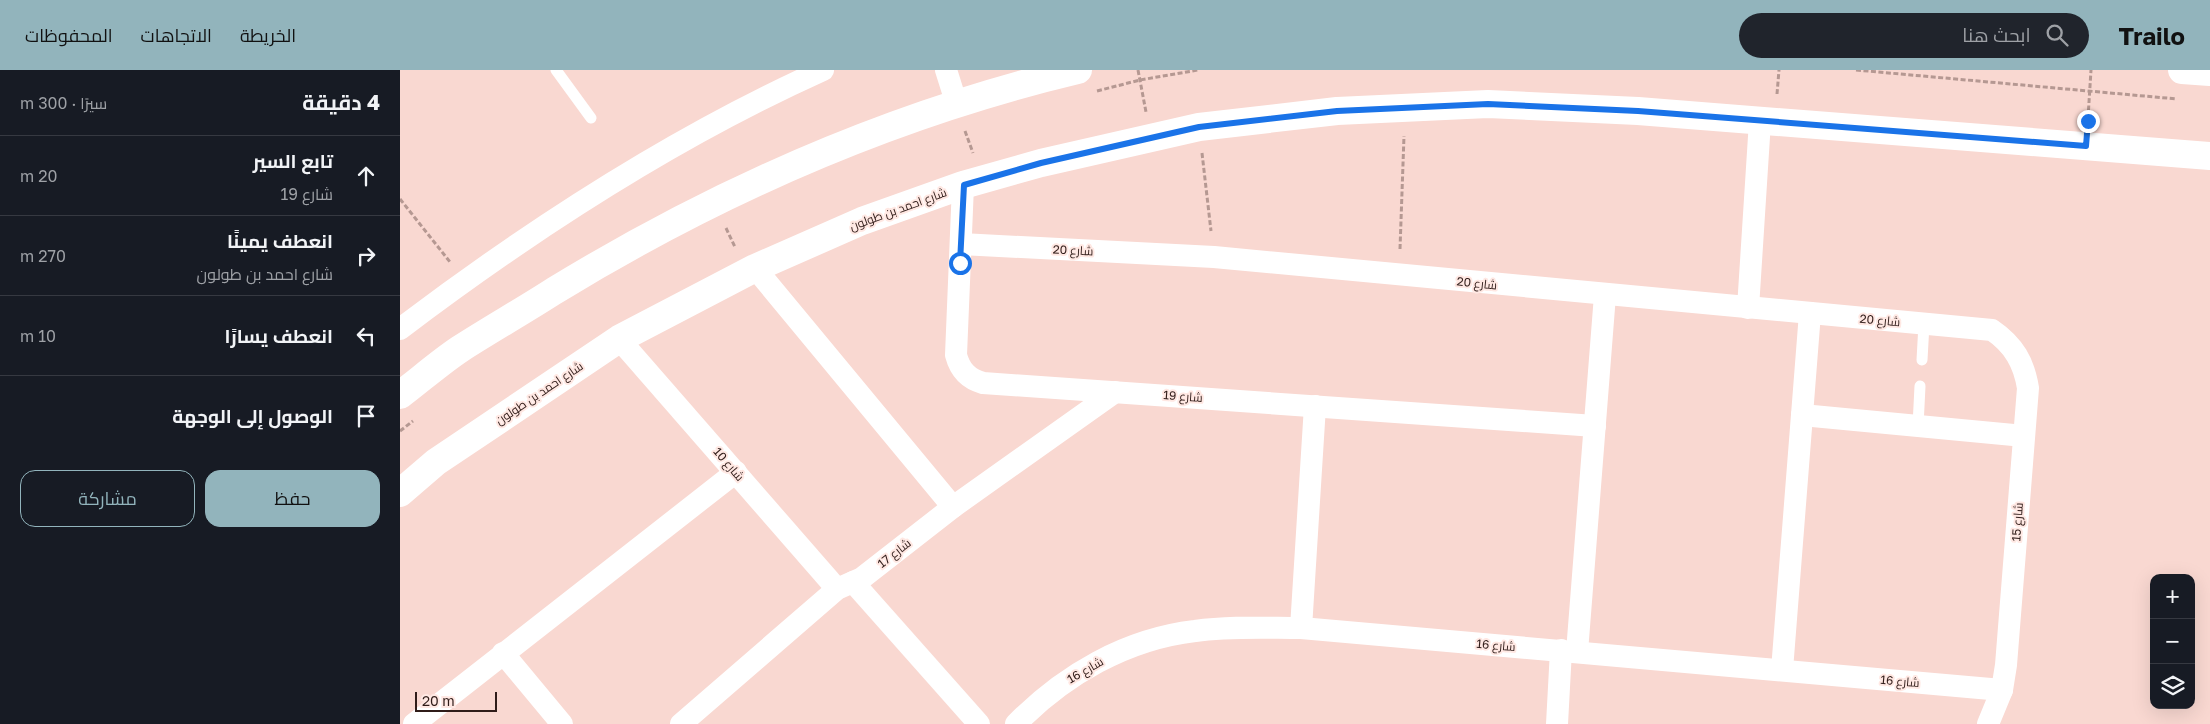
<!DOCTYPE html>
<html lang="ar">
<meta charset="utf-8">
<style>
body{margin:0;font-family:"Golos Text",Cairo,sans-serif;background:#20242c;color:#f1f3f6;direction:rtl}
.controls{position:absolute;right:15px;bottom:15px;display:grid;overflow:hidden;border-radius:10px;box-shadow:0 5px 20px #0002}
.controls button{width:45px;height:45px;display:grid;place-items:center;padding:0;border:0;border-bottom:1px solid #363941;background:#171b24;color:#f1f3f6;font:25px sans-serif}
.scale{position:absolute;left:15px;bottom:12px;width:82px;box-sizing:border-box;padding-left:5px;border:2px solid #301c19;border-top:0;font-size:14px;line-height:18px;white-space:nowrap;color:#301c19;-webkit-text-stroke:4px #ffe8e3;paint-order:stroke}
.stop{position:absolute;width:15px;height:15px;margin:-11px;border:4px solid #1a73e8;border-radius:50%;background:#fff}
.stop.end{background:#1a73e8;border-color:#fff;box-shadow:0 1px 5px #0008}
.list{margin:0;padding:0;list-style:none}
h2{display:flex;justify-content:space-between;align-items:center;height:65px;margin:0;padding:0 20px;font-size:21px}
h2 small{font-size:16px;font-weight:400;color:#9ea1a6}
.list li{display:grid;grid-template-columns:32px 1fr auto;gap:15px;align-items:center;box-sizing:border-box;height:80px;padding:0 20px;border-top:1px solid #363941}
.list b{display:block;font-size:19px;white-space:nowrap}
.list p{margin:0;font-size:16px;white-space:nowrap;color:#9ea1a6}
.list em{font-size:16px;font-style:normal;color:#9ea1a6}
.actions{display:flex;gap:10px;padding:15px 20px}
.actions a{flex:1;padding:11px 0;border:1px solid #92b4bc;border-radius:15px;text-align:center;font-size:18px;color:#92b4bc}
.actions .main{background:#92b4bc;color:#111}
.icon{flex:none;width:28px;height:28px;fill:none;stroke:currentColor;stroke-width:2;stroke-linecap:round;stroke-linejoin:round}
.map{position:relative;flex:none;width:1810px;height:654px;overflow:hidden;direction:ltr}
header{display:flex;align-items:center;gap:30px;box-sizing:border-box;height:70px;padding:0 25px;background:#92b4bc;color:#111}
header strong{font-size:24px}
nav{display:flex;gap:28px;margin-inline-start:auto;font-size:18px}
.search{width:350px;height:45px;background:#20242c;display:flex;align-items:center;gap:12px;box-sizing:border-box;padding:0 18px;border-radius:28px;color:#9ea1a6;font-size:19px}
main{display:flex}
aside{flex:1;background:#171b24}
.map>svg:first-child{display:block}
.lines{fill:none;stroke-linecap:round;stroke-linejoin:round}
.path{stroke:#b59892;stroke-width:3;stroke-dasharray:5 2.5;stroke-linecap:butt}
.lane{stroke:#fff;stroke-width:11}
.street{stroke:#fff;stroke-width:22}
.secondary{stroke:#fff;stroke-width:28}
.route{stroke:#1a73e8;stroke-width:6}
.labels{text-anchor:middle;dominant-baseline:central;stroke-width:4;stroke-linejoin:round;paint-order:stroke}
.street-label{font-size:12px;fill:#301c19;stroke:#ffe8e3}
</style>
<header>
<strong>Trailo</strong>
<div class="search"><svg class="icon" aria-label="search" viewBox="0 0 24 24"><circle cx="10" cy="10" r="6"/><path d="M15 15l6 6"/></svg>ابحث هنا</div>
<nav><a>الخريطة</a><a>الاتجاهات</a><a>المحفوظات</a></nav>
</header>
<main>
<div class="map">
<svg width="1810" height="654" viewBox="0 0 1810 654">
<rect width="100%" height="100%" fill="#f9d8d1"/>
<g class="lines">
<!-- path -->
<g class="path">
<path d="M738,0L746,42"/>
<path d="M1456,0L1777,29"/>
<path d="M697,21L740,10L798,0"/>
<path d="M1377,24L1379,0"/>
<path d="M1688,48L1691,0"/>
<path d="M565,61L573,83"/>
<path d="M802,83L811,161"/>
<path d="M0,129L50,192"/>
<path d="M326,158L335,177"/>
<path d="M1000,179L1004,66"/>
<path d="M0,361L13,351"/>
</g>
<!-- lane -->
<g class="lane">
<path d="M156,0L191,48"/>
<path d="M1522,290L1524,254"/>
<path d="M1518,356L1520,316"/>
</g>
<!-- street -->
<g class="street">
<path d="M546,0L557,35"/>
<path d="M563,115L556,285C560,300 568,309 583,313L1195,356"/>
<path d="M561,174L814,187L1592,260C1614,275 1624,293 1628,318L1606,595L1602,620L1588,654"/>
<path d="M355,198L553,437"/>
<path d="M1348,238L1360,51"/>
<path d="M0,259C132,159 272,68 423,0"/>
<path d="M219,269L437,519"/>
<path d="M1402,345L1624,366"/>
<path d="M453,512L579,654"/>
<path d="M901,558L915,336"/>
<path d="M1177,582L1205,225"/>
<path d="M103,583L162,654"/>
<path d="M1382,600L1410,243"/>
<path d="M14,654L336,402"/>
<path d="M281,654L437,519L462,508L553,437L715,322"/>
<path d="M616,654C664,605 726,569 795,561C830,556 866,558 901,558L1602,620"/>
<path d="M1157,654L1161,580"/>
</g>
<!-- secondary -->
<g class="secondary">
<path d="M1782,0L1810,2"/>
<path d="M0,325C20,310 39,293 60,279C91,259 123,241 154,221C316,122 493,44 678,0"/>
<path d="M0,423L36,392L219,269L355,198L462,151L563,115L641,93L799,57L937,41L1088,34L1238,41L1810,86"/>
</g>
</g>
<g class="lines">
<!-- route -->
<path class="route" d="M560,193L564,115L641,93L799,57L937,41L1088,34L1238,41L1686,76L1688,51"/>
</g>
<g class="labels">
<!-- street labels -->
<g class="street-label">
<text transform="translate(498 139) rotate(-20)">شارع احمد بن طولون</text>
<text transform="translate(673 180) rotate(3)">شارع 20</text>
<text transform="translate(1077 213) rotate(6)">شارع 20</text>
<text transform="translate(1480 250) rotate(5)">شارع 20</text>
<text transform="translate(139 323) rotate(-34)">شارع احمد بن طولون</text>
<text transform="translate(783 326) rotate(4)">شارع 19</text>
<text transform="translate(329 394) rotate(49)">شارع 10</text>
<text transform="translate(1617 452) rotate(-86)">شارع 15</text>
<text transform="translate(494 483) rotate(-38)">شارع 17</text>
<text transform="translate(1096 575) rotate(5)">شارع 16</text>
<text transform="translate(685 600) rotate(-30)">شارع 16</text>
<text transform="translate(1500 611) rotate(5)">شارع 16</text>
</g>
</g>
</svg>
<div class="controls">
<button>+</button>
<button>−</button>
<button><svg class="icon" aria-label="layers" viewBox="0 0 24 24"><path d="M12 4l9 5-9 5-9-5zM3 14l9 5 9-5"/></svg></button>
</div>
<div class="scale">20 m</div>
<div class="stop" style="left:560px;top:193px"></div>
<div class="stop end" style="left:1688px;top:51px"></div>
</div>
<aside>
<h2>4 دقيقة<small>سيرًا · 300 m</small></h2>
<ul class="list">
<li><svg class="icon" aria-label="ahead" viewBox="0 0 24 24"><path d="M12 20V5M6 11l6-6 6 6"/></svg><div><b>تابع السير</b><p>شارع 19</p></div><em>20 m</em></li>
<li><svg class="icon" aria-label="right" viewBox="0 0 24 24"><path d="M7 20v-9h11M14 6l5 5-5 5"/></svg><div><b>انعطف يمينًا</b><p>شارع احمد بن طولون</p></div><em>270 m</em></li>
<li><svg class="icon" aria-label="left" viewBox="0 0 24 24"><path d="M17 20v-9H6M10 6l-5 5 5 5"/></svg><div><b>انعطف يسارًا</b></div><em>10 m</em></li>
<li><svg class="icon" aria-label="arrive" viewBox="0 0 24 24"><path d="M6 21V4h12l-3 4 3 4H6"/></svg><div><b>الوصول إلى الوجهة</b></div></li>
</ul>
<div class="actions"><a class="main">حفظ</a><a>مشاركة</a></div>
</aside>
</main>
